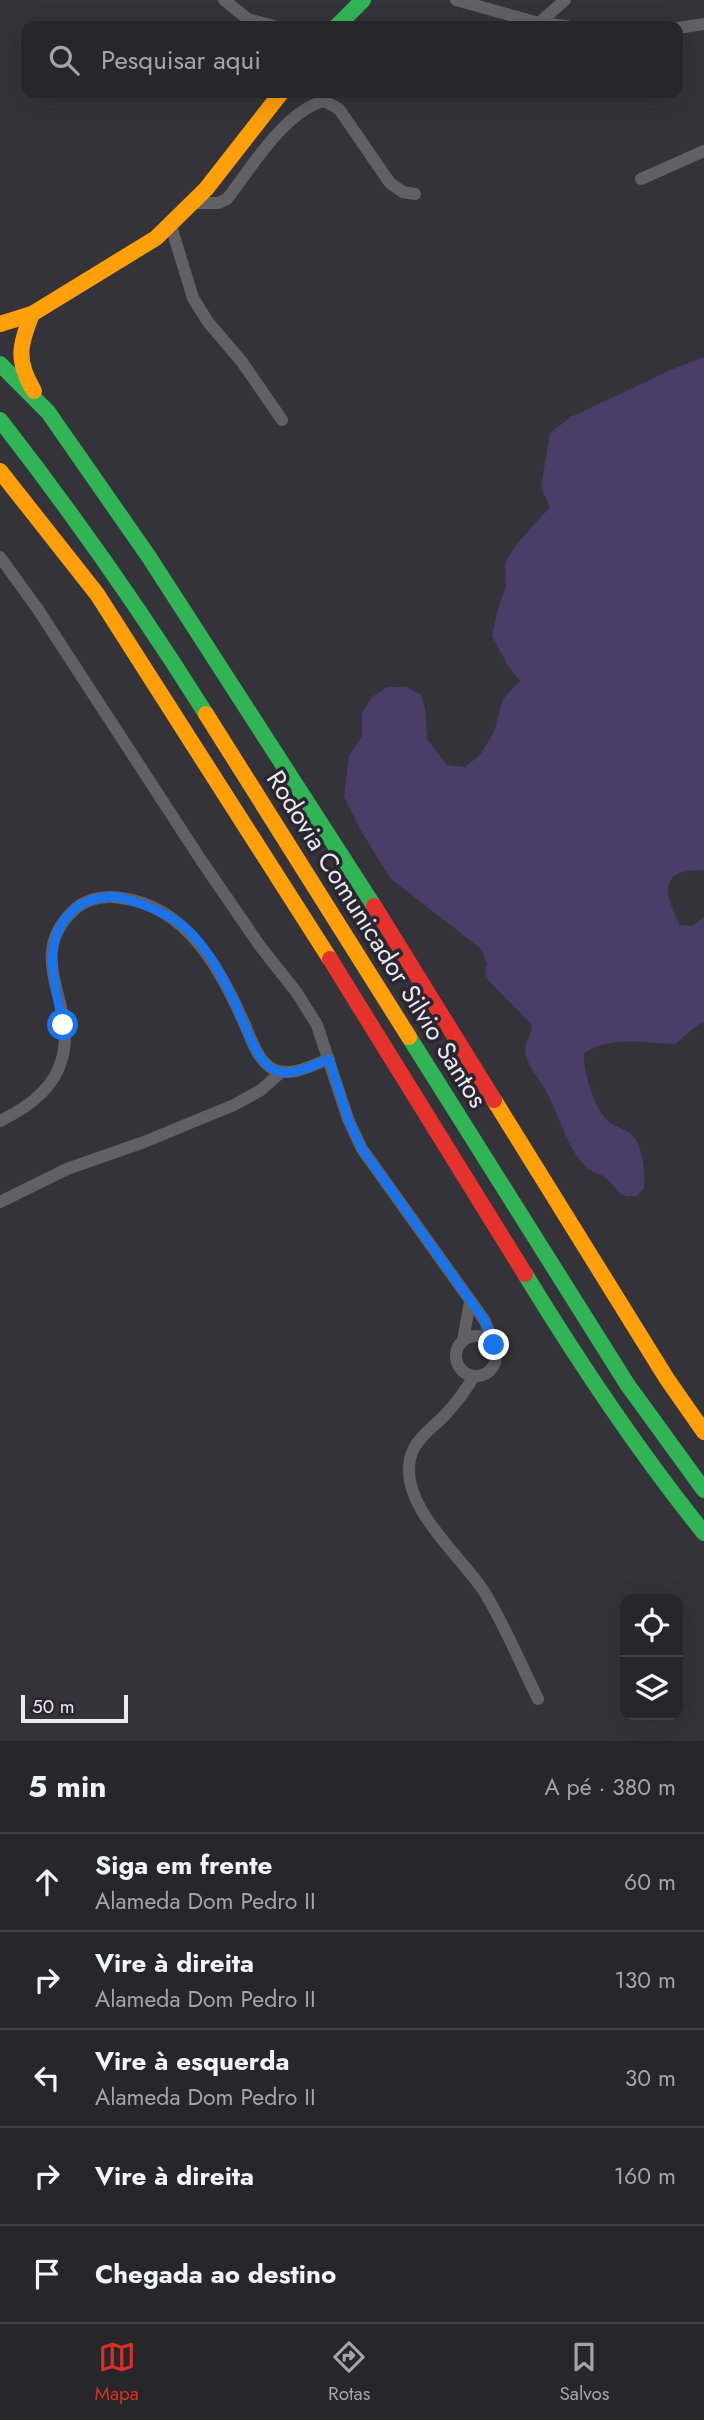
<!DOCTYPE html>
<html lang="pt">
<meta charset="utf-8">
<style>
body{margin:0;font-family:Jost,sans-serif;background:#333237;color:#f1f3f6}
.controls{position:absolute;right:21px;bottom:21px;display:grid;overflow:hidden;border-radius:14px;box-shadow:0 7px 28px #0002}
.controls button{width:63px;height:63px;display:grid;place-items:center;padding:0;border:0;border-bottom:2px solid #434347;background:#27262b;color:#f1f3f6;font:35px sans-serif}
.scale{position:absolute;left:21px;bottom:18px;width:107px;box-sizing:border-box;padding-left:7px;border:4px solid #eae8f0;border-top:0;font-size:19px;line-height:24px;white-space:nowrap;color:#eae8f0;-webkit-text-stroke:5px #292631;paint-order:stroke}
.stop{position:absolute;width:21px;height:21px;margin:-16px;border:5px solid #1a73e8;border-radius:50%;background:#fff}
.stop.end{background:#1a73e8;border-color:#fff;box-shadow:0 2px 7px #0008}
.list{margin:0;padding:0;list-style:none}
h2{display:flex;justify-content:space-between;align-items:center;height:91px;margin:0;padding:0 28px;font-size:30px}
h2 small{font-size:23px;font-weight:400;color:#a4a5a9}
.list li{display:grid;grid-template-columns:46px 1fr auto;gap:21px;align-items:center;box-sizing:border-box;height:98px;padding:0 28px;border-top:2px solid #434347}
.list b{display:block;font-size:26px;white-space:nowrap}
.list p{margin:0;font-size:23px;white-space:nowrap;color:#a4a5a9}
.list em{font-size:23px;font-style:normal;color:#a4a5a9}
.icon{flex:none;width:38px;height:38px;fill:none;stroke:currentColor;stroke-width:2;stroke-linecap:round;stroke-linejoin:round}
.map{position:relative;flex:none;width:704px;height:1741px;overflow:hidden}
.search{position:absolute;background:#27262b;box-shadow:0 7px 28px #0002;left:21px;right:21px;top:21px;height:77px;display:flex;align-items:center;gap:18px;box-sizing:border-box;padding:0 24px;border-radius:14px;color:#a4a5a9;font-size:26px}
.sheet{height:581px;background:#27262b}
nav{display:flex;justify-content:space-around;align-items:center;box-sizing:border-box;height:98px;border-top:2px solid #434347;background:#27262b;font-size:19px;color:#a4a5a9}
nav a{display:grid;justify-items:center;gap:4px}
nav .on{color:#d93025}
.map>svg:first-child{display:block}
.green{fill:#4a3d67}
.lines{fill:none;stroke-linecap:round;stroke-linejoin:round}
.street{stroke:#616065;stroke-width:12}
.fast{stroke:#30b455;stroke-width:16}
.slow{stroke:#ff9f0a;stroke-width:16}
.jam{stroke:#e5322d;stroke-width:16}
.route{stroke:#1a73e8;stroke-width:9}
.labels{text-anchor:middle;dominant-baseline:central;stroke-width:7;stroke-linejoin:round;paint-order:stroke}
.street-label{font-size:26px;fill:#eae8f0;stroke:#292631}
</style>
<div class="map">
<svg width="704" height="1741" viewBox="0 0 704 1741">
<rect width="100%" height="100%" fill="#343339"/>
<!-- green -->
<path class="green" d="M704,357V870C697,871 687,870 680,873C657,882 673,910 680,925L693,926L704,917V1023L699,1024L675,1044C645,1043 609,1035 584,1054C583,1072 595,1109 608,1121C615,1127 626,1129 632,1135C644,1148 645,1172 644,1188L637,1196C617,1198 620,1191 607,1179C602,1174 594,1173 588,1169C569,1152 559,1116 547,1093C541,1080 529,1069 526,1055C522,1043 533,1036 532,1025L488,980L485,974L487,964L481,949L390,878L360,829L344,797L349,756L362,736V712L372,697L387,687H407L421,695L425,708L427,739L447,765L465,767L480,755L494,732L503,699L520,681L507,664L492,636L498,608L506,586L505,563L516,545L550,507L541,487L550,433L571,417L673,369Z"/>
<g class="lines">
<!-- street -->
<g class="street">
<path d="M224,0L248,19L274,26"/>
<path d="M456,0L539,23L567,26"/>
<path d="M539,23L565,0"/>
<path d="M678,28L704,24"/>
<path d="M641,179L704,151"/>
<path d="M193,203H218L227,199C251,168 285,111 324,101L339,109L390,183L403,192L415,194"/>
<path d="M171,226L193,298L208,322L242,362L282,420"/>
<path d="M0,557L37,608L201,860L260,946L297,993L317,1025L348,1119L362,1149L485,1321L494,1345"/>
<path d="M0,1121C31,1106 59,1085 64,1049C72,1000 27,956 72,912C84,899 103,895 121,898C187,906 221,970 245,1025C251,1039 258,1061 273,1069C290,1078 313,1065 329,1059"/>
<path d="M0,1202L67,1169L144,1142L234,1105L261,1090L281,1072"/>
<circle cx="476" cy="1356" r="20"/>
<path d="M463,1340L470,1302"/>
<path d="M474,1376C466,1390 457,1402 446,1414C433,1428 414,1439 410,1459C400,1506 459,1554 483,1590C503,1621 521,1665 538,1699"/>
</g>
<!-- fast -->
<g class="fast">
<path d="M337,26L363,0"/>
<path d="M0,364L48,412L149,557L374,906"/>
<path d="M0,420C74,515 142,612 206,714"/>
<path d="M409,1037L627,1384L704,1490"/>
<path d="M525,1274C580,1364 638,1451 704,1533"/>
</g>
<!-- slow -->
<g class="slow">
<path d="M32,314C19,346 16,361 34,391"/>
<path d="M0,324L32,314L156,238L206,189L281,93"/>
<path d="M0,471L97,594L330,959"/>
<path d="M206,714L409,1037"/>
<path d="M494,1100L667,1379L704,1432"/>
</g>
<!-- jam -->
<g class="jam">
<path d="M374,906L494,1100"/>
<path d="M330,959L525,1274"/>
</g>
</g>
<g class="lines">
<!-- route -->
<path class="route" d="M63,1025C56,987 40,945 70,913C85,898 109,893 129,900C148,906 166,913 182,925C206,943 229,988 240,1015C248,1031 254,1053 268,1066C285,1081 312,1066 329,1059L348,1119L362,1149L485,1321L494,1345"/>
</g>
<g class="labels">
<!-- street labels -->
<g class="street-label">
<text transform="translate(377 939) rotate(58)">Rodovia Comunicador Silvio Santos</text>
</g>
</g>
</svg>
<div class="controls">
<button><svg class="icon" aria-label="locate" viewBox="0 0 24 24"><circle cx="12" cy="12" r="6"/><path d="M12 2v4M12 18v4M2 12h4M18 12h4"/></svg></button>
<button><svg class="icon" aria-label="layers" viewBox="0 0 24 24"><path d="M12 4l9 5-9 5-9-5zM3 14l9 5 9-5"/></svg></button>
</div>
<div class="scale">50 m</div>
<div class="stop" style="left:63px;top:1025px"></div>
<div class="stop end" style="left:494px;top:1345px"></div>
<div class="search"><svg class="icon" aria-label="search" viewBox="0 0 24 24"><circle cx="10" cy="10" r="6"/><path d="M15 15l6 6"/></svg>Pesquisar aqui</div>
</div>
<section class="sheet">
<h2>5 min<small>A pé · 380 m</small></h2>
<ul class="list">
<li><svg class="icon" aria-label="ahead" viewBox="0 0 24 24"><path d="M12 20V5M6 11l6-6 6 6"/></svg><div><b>Siga em frente</b><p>Alameda Dom Pedro II</p></div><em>60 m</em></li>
<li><svg class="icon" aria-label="right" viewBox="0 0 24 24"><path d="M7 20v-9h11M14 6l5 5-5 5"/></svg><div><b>Vire à direita</b><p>Alameda Dom Pedro II</p></div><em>130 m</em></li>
<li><svg class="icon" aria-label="left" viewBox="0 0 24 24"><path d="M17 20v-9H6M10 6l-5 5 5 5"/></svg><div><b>Vire à esquerda</b><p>Alameda Dom Pedro II</p></div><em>30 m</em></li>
<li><svg class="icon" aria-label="right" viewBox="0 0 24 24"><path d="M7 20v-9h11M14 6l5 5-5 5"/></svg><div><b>Vire à direita</b></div><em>160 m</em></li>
<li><svg class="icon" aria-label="arrive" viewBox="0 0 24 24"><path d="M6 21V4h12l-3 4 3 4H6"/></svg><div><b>Chegada ao destino</b></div></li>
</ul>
</section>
<nav>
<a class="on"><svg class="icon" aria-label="map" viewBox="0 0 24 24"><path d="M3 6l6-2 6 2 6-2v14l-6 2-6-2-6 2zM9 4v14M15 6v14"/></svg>Mapa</a>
<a><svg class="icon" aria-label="directions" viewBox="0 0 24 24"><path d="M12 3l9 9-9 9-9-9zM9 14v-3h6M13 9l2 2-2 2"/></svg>Rotas</a>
<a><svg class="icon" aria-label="saved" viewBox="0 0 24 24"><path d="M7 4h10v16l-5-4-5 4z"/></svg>Salvos</a>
</nav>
